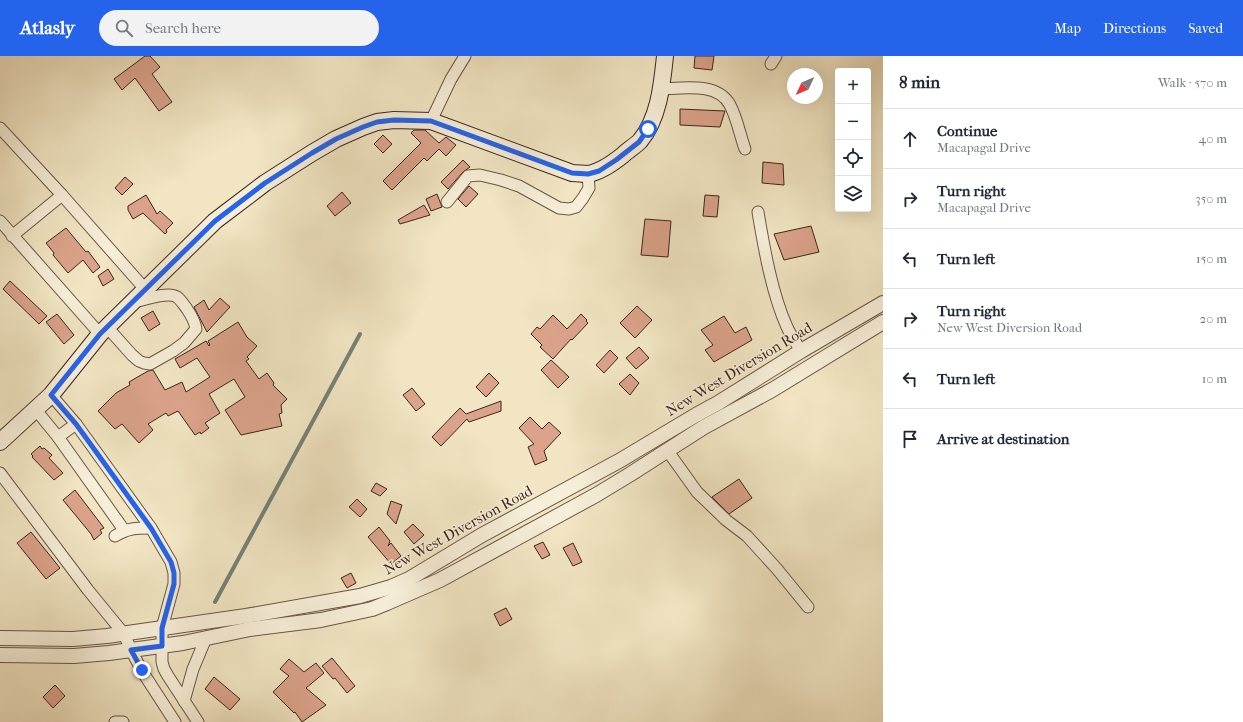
<!DOCTYPE html>
<meta charset="utf-8">
<style>
body{margin:0;font-family:"IM FELL French Canon",serif;background:#f2f2f3;color:#1f2937}
.controls{position:absolute;right:12px;top:12px;display:grid;overflow:hidden;border-radius:4px;box-shadow:0 4px 16px #0002}
.controls button{width:36px;height:36px;display:grid;place-items:center;padding:0;border:0;border-bottom:1px solid #e0e1e3;background:#fff;color:#1f2937;font:20px sans-serif}
.compass{position:absolute;left:787px;top:12px;width:36px;height:36px;border-radius:50%;background:#fff;box-shadow:0 4px 16px #0002;rotate:226deg}
.stop{position:absolute;width:12px;height:12px;margin:-9px;border:3px solid #2563eb;border-radius:50%;background:#fff}
.stop.end{background:#2563eb;border-color:#fff;box-shadow:0 1px 4px #0008}
.list{margin:0;padding:0;list-style:none}
h2{display:flex;justify-content:space-between;align-items:center;height:52px;margin:0;padding:0 16px;font-size:17px}
h2 small{font-size:13px;font-weight:400;color:#747a83}
.list li{display:grid;grid-template-columns:26px 1fr auto;gap:12px;align-items:center;box-sizing:border-box;height:60px;padding:0 16px;border-top:1px solid #e0e1e3}
.list b{display:block;font-size:15px;white-space:nowrap}
.list p{margin:0;font-size:13px;white-space:nowrap;color:#747a83}
.list em{font-size:13px;font-style:normal;color:#747a83}
.icon{flex:none;width:22px;height:22px;fill:none;stroke:currentColor;stroke-width:2;stroke-linecap:round;stroke-linejoin:round}
.map{position:relative;flex:none;width:883px;height:666px;overflow:hidden}
header{display:flex;align-items:center;gap:24px;box-sizing:border-box;height:56px;padding:0 20px;background:#2563eb;color:#fff}
header strong{font-size:19px}
nav{display:flex;gap:22px;margin-inline-start:auto;font-size:14px}
.search{width:280px;height:36px;background:#f2f2f3;display:flex;align-items:center;gap:10px;box-sizing:border-box;padding:0 14px;border-radius:22px;color:#747a83;font-size:15px}
main{display:flex}
aside{flex:1;background:#fff}
.map>svg:first-child{display:block}
.lines{fill:none;stroke-linecap:round;stroke-linejoin:round}
.stream{stroke:#758276;stroke-width:4}
.building{fill:#dba38b;stroke:#3c261a}
.minor-casing{stroke:#695644;stroke-width:13}
.tertiary-casing{stroke:#695644;stroke-width:16}
.secondary-casing{stroke:#3c261a;stroke-width:18}
.minor{stroke:#f6eed8;stroke-width:11}
.tertiary{stroke:#f6eed8;stroke-width:14}
.secondary{stroke:#f6eed8;stroke-width:16}
.route{stroke:#2563eb;stroke-width:5}
.labels{text-anchor:middle;dominant-baseline:central;stroke-width:3;stroke-linejoin:round;paint-order:stroke}
.street-label{font-size:15px;fill:#3c261a;stroke:#f6eed8}
</style>
<header>
<strong>Atlasly</strong>
<div class="search"><svg class="icon" aria-label="search" viewBox="0 0 24 24"><circle cx="10" cy="10" r="6"/><path d="M15 15l6 6"/></svg>Search here</div>
<nav><a>Map</a><a>Directions</a><a>Saved</a></nav>
</header>
<main>
<div class="map">
<svg width="883" height="666" viewBox="0 0 883 666">
<rect width="100%" height="100%" fill="#f1e5c3"/>
<filter id="stains"><feTurbulence type="fractalNoise" baseFrequency=".005" numOctaves="4"/><feColorMatrix values="0 0 0 0 .2 0 0 0 0 .09 0 0 0 0 .02 0 0 0 .5 -.17"/></filter>
<radialGradient id="worn" r=".72"><stop offset=".6" stop-color="#630" stop-opacity="0"/><stop offset="1" stop-color="#630" stop-opacity=".3"/></radialGradient>
<g class="lines">
<!-- stream -->
<path class="stream" d="M215,546L360,278"/>
</g>
<!-- building -->
<g class="building">
<path d="M145,0H150L160,11L152,18L172,46L159,55L135,22L122,34L114,23Z"/>
<path d="M695,0H714L712,14L694,12Z"/>
<path d="M680,53L725,55L720,71L680,69Z"/>
<path d="M414,74H425L439,87L446,81L456,89L446,100L439,93L427,105L424,102L392,134L383,125L421,87L411,77Z"/>
<path d="M383,79L392,88L383,97L374,88Z"/>
<path d="M463,104L470,111L463,116L448,133L441,126Z"/>
<path d="M763,106L783,108L784,129L762,127Z"/>
<path d="M125,121L133,128L122,139L115,132Z"/>
<path d="M469,130L478,138L466,151L458,143Z"/>
<path d="M342,136L351,147L335,160L327,150Z"/>
<path d="M437,138L442,151L431,155L426,143Z"/>
<path d="M146,139L157,158L160,155L173,167L166,174L167,176L165,178L143,157L133,163L128,154V150Z"/>
<path d="M705,139L719,140L717,161L703,160Z"/>
<path d="M424,149L430,159L400,168L398,164Z"/>
<path d="M645,163L671,165L668,201L641,199Z"/>
<path d="M811,170L819,196L784,204L774,178Z"/>
<path d="M66,172L86,196L88,195L100,211L93,217L83,204L68,217L53,199L54,197L46,187Z"/>
<path d="M108,213L114,223L103,230L98,220Z"/>
<path d="M10,225L47,260L39,268L3,233Z"/>
<path d="M220,242L230,251L207,276L194,251L204,244L209,254Z"/>
<path d="M637,250L652,264L635,282L620,267Z"/>
<path d="M153,255L160,268L149,275L141,262Z"/>
<path d="M57,258L74,279L64,288L46,266Z"/>
<path d="M581,258L587,264L586,265L588,267L572,284L571,283L553,303L540,291L542,289L531,278L537,271L540,273L553,259L567,273Z"/>
<path d="M724,260L735,277L746,271L752,284L714,306L705,294L713,289L701,274Z"/>
<path d="M238,266L247,281L257,290L247,301L249,303L246,305L259,323L267,317L274,327L273,329L287,343L281,349L282,357L279,358L282,370L241,379L225,354L245,341L234,323L209,338L220,357L205,367L209,372L201,378L200,376L195,379L178,355L168,360L166,357L148,368L153,374L139,387L122,368L115,373L98,355L116,337L130,329L129,326L148,315L153,314L165,334L182,326L186,336L210,321L197,302L180,312L175,303L206,285L209,290L210,289L208,285Z"/>
<path d="M639,291L649,302L636,313L626,302Z"/>
<path d="M610,294L618,302L604,317L596,309Z"/>
<path d="M551,304L569,321L558,332L541,314Z"/>
<path d="M489,317L499,327L486,341L476,331Z"/>
<path d="M630,318L639,327L630,339L619,328Z"/>
<path d="M412,332L425,348L416,355L403,339Z"/>
<path d="M501,345V355L469,366L467,363L441,390L432,381L460,352L466,358Z"/>
<path d="M530,361L542,373L549,366L561,377L544,395L547,404L535,409L528,391L534,388L519,372Z"/>
<path d="M40,390L42,393L44,392L52,399L49,402L63,417L54,424L32,401L33,400L31,398Z"/>
<path d="M739,423L752,442L729,458L712,441Z"/>
<path d="M376,427L387,433L380,440L371,435Z"/>
<path d="M75,434L104,472L100,474L102,477L94,484L91,478L63,444Z"/>
<path d="M357,443L367,453L360,461L349,451Z"/>
<path d="M391,445L402,449L396,468L387,458Z"/>
<path d="M413,468L424,479L414,488L404,476Z"/>
<path d="M379,471L390,485L388,490L391,487L401,500L391,508L368,481Z"/>
<path d="M31,476L60,512L46,523L17,487Z"/>
<path d="M543,486L550,499L542,503L534,490Z"/>
<path d="M573,487L582,506L573,510L563,492Z"/>
<path d="M351,517L356,527L347,532L341,522Z"/>
<path d="M506,552L512,563L500,570L494,558Z"/>
<path d="M332,602L355,630L347,637L335,622L333,623L322,610Z"/>
<path d="M289,603L304,616L316,607L324,617L306,632L326,649L302,666L295,656L294,657L273,636L289,620L280,613Z"/>
<path d="M214,621L240,643L230,654L205,633Z"/>
<path d="M55,629L65,640L53,652L43,641Z"/>
</g>
<g class="lines">
<!-- minor casing -->
<g class="minor-casing">
<g id="minor">
<path d="M771,8L776,0"/>
<path d="M662,33C683,32 718,26 730,49C737,62 740,79 745,93"/>
<path d="M431,65L451,23L465,0"/>
<path d="M0,72L62,139L145,233"/>
<path d="M447,146L468,120L480,119L501,124L519,130L559,152L569,153L576,151L583,142L589,132L588,118"/>
<path d="M758,156C764,192 772,238 787,271C791,280 796,287 801,295"/>
<path d="M0,165L100,278"/>
<path d="M12,180L62,139"/>
<path d="M107,271L132,299L139,305L144,307L150,308L173,295L184,287L196,273C195,265 191,259 187,253C184,249 181,244 177,241C168,235 144,244 133,246"/>
<path d="M51,339L76,368L151,472L171,506L174,517V528L162,572V606L164,613L168,620L198,666"/>
<path d="M36,354L58,381L124,474"/>
<path d="M58,381L76,368"/>
<path d="M667,394L697,436L726,464L747,480L777,513L808,551"/>
<path d="M0,417L88,534L124,578L131,594L142,615L175,666"/>
<path d="M115,480C128,472 136,472 151,472"/>
<path d="M184,645L193,613L206,582"/>
<path d="M115,666H123"/>
</g>
</g>
<!-- tertiary casing -->
<g class="tertiary-casing">
<g id="tertiary">
<path d="M0,582L73,583L107,580L246,560L360,540L391,531L409,523L482,479L619,405L696,359L718,347L801,295L883,247"/>
<path d="M0,599L74,600L109,597L183,587L250,573L321,564L372,553L387,547L440,524L596,439L629,419L704,371L772,334L883,266"/>
</g>
</g>
<!-- secondary casing -->
<g class="secondary-casing">
<path id="secondary" d="M0,386L51,339L100,278L215,165L265,127L312,97L336,83L363,71L377,66L394,64L431,65L572,117C577,117 583,118 588,118C600,116 613,107 623,99C628,94 635,90 640,85C659,62 662,29 665,0"/>
</g>
<!-- minor -->
<use href="#minor" class="minor"/>
<!-- tertiary -->
<use href="#tertiary" class="tertiary"/>
<!-- secondary -->
<use href="#secondary" class="secondary"/>
</g>
<g class="lines">
<!-- route -->
<path class="route" d="M142,614L131,594L162,590V572L174,528V517L171,506L151,472L76,368L51,339L100,278L215,165L265,127L312,97L336,83L363,71L377,66L394,64L431,65L572,117L588,118L599,115L616,104L639,86L648,73"/>
</g>
<g class="labels">
<!-- street labels -->
<g class="street-label">
<text transform="translate(739 313) rotate(-31)">New West Diversion Road</text>
<text transform="translate(458 474) rotate(-29)">New West Diversion Road</text>
</g>
</g>
<rect width="100%" height="100%" filter="url(#stains)"/>
<rect width="100%" height="100%" fill="url(#worn)"/>
</svg>
<div class="controls">
<button>+</button>
<button>−</button>
<button><svg class="icon" aria-label="locate" viewBox="0 0 24 24"><circle cx="12" cy="12" r="6"/><path d="M12 2v4M12 18v4M2 12h4M18 12h4"/></svg></button>
<button><svg class="icon" aria-label="layers" viewBox="0 0 24 24"><path d="M12 4l9 5-9 5-9-5zM3 14l9 5 9-5"/></svg></button>
</div>
<svg class="compass" viewBox="-18 -18 36 36"><path d="M0-13l5 13h-10z" fill="#e53935"/><path d="M0 13l5-13h-10z" fill="#747a83"/></svg>
<div class="stop" style="left:648px;top:73px"></div>
<div class="stop end" style="left:142px;top:614px"></div>
</div>
<aside>
<h2>8 min<small>Walk · 570 m</small></h2>
<ul class="list">
<li><svg class="icon" aria-label="ahead" viewBox="0 0 24 24"><path d="M12 20V5M6 11l6-6 6 6"/></svg><div><b>Continue</b><p>Macapagal Drive</p></div><em>40 m</em></li>
<li><svg class="icon" aria-label="right" viewBox="0 0 24 24"><path d="M7 20v-9h11M14 6l5 5-5 5"/></svg><div><b>Turn right</b><p>Macapagal Drive</p></div><em>350 m</em></li>
<li><svg class="icon" aria-label="left" viewBox="0 0 24 24"><path d="M17 20v-9H6M10 6l-5 5 5 5"/></svg><div><b>Turn left</b></div><em>150 m</em></li>
<li><svg class="icon" aria-label="right" viewBox="0 0 24 24"><path d="M7 20v-9h11M14 6l5 5-5 5"/></svg><div><b>Turn right</b><p>New West Diversion Road</p></div><em>20 m</em></li>
<li><svg class="icon" aria-label="left" viewBox="0 0 24 24"><path d="M17 20v-9H6M10 6l-5 5 5 5"/></svg><div><b>Turn left</b></div><em>10 m</em></li>
<li><svg class="icon" aria-label="arrive" viewBox="0 0 24 24"><path d="M6 21V4h12l-3 4 3 4H6"/></svg><div><b>Arrive at destination</b></div></li>
</ul>
</aside>
</main>
